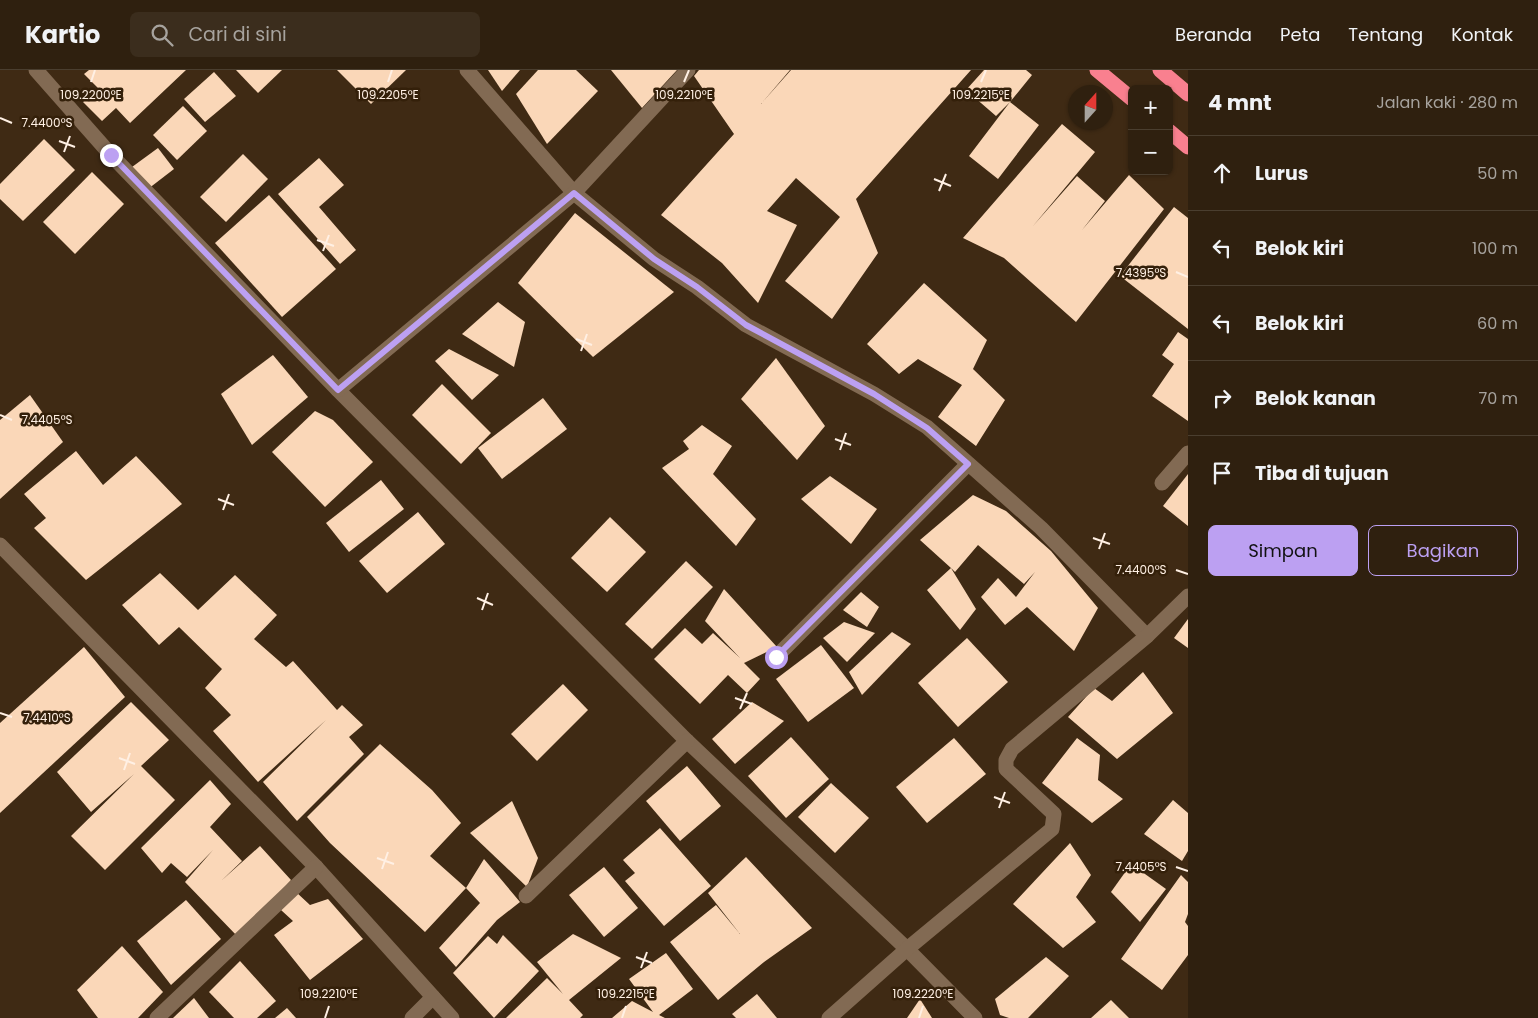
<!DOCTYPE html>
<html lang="id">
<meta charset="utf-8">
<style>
body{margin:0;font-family:Poppins,sans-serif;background:#3b2d1d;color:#f1f3f6}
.controls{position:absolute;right:15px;top:15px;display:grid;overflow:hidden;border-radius:8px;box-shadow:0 1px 4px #0004}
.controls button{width:45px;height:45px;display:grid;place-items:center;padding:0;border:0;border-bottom:1px solid #4a3e2f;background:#2f200f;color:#f1f3f6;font:25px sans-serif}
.compass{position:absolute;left:1068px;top:15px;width:45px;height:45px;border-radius:50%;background:#2f200f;box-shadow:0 1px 4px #0004;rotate:21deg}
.stop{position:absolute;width:15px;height:15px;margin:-11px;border:4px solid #bca0f2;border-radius:50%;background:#fff}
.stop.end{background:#bca0f2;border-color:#fff;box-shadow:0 1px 5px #0008}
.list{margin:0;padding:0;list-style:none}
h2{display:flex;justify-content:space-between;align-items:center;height:65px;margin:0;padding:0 20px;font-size:21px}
h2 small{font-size:16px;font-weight:400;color:#a7a39e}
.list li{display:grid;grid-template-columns:32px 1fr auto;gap:15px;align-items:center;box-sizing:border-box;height:75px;padding:0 20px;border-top:1px solid #4a3e2f}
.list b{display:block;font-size:19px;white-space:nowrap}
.list em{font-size:16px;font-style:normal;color:#a7a39e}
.actions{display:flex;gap:10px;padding:15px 20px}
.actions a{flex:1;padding:11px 0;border:1px solid #bca0f2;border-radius:8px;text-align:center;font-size:18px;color:#bca0f2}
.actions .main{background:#bca0f2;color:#111}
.icon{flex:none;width:28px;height:28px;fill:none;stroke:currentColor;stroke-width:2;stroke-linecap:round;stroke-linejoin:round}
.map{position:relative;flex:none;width:1188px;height:948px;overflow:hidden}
header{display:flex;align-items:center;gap:30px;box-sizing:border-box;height:70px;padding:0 25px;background:#2f200f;border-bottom:1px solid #4a3e2f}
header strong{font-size:24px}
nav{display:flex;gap:28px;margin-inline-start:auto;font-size:18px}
.search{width:350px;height:45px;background:#3b2d1d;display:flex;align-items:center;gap:12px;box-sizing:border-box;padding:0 18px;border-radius:8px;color:#a7a39e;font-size:19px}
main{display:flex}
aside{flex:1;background:#2f200f}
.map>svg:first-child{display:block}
.building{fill:#fad7b8}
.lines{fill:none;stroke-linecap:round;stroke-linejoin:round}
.minor{stroke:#826a53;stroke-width:15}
.highway{stroke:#f9808f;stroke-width:15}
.route{stroke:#bca0f2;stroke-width:6}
.ticks{fill:none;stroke:#fff0e4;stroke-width:2}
.ticks-label{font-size:12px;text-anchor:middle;fill:#fff0e4;stroke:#34200a;stroke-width:5;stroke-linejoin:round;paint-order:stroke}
</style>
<header>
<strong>Kartio</strong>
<div class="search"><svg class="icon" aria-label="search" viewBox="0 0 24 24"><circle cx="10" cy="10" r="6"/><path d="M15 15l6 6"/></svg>Cari di sini</div>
<nav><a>Beranda</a><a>Peta</a><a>Tentang</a><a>Kontak</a></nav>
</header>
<main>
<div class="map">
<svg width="1188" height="948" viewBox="0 0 1188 948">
<rect width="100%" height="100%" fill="#3f2a14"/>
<!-- building -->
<g class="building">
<path d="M89,0H186L130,53L116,38L102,51L83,32L98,18L84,4Z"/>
<path d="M236,0H282L258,23Z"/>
<path d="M337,0H406L371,34Z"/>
<path d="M488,0H520L502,21Z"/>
<path d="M538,0H576L598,21L547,74L516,24Z"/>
<path d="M611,0H677L642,38Z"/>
<path d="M699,0H790L761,34L791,0H971L856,129L878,183L832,249L785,211L840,147L796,108L767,141L797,155L758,233L722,193L661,145L734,64L694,6Z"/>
<path d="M984,0H1026L1032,5L1010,32L1039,55L998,109L969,86L1010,32L996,46L966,20Z"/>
<path d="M214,2L236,26L205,52L184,29Z"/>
<path d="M183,36L207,61L177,90L153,65Z"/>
<path d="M1062,54L1095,82L1033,156L1077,106L1105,131L1082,160L1129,105L1164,139L1076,252L1004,188L963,168Z"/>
<path d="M44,69L75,100L23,151L0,129V114Z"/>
<path d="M158,78L174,99L148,119L132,97Z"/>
<path d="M243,84L268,109L226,152L200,127Z"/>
<path d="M319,88L344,115L319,137L356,180L340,194L278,124Z"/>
<path d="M92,102L124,134L75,184L43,152Z"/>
<path d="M269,125L336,199L282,247L215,173Z"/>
<path d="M1174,137L1188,148V259L1120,206Z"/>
<path d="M575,143L674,222L593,287L518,213Z"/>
<path d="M924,213L987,270L973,299L1005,330L976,376L938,347L962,315L918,289L899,304L867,274Z"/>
<path d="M498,232L525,252L514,297L462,264Z"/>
<path d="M1178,262L1188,269V351L1152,326L1174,294L1162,285Z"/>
<path d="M449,279L499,305L472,330L435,291Z"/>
<path d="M273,285L308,327L252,375L221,324Z"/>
<path d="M776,288L825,356L797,390L741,329Z"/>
<path d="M442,314L491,363L461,394L412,345Z"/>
<path d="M30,325L63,372L0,429V350Z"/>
<path d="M543,328L567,359L502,409L478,378Z"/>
<path d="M315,341L333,350L373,392L325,437L272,382Z"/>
<path d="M702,355L732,376L713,404L756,449L736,476L662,398L689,379L683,371Z"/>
<path d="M76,381L103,415L136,386L182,434L86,510L34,458L46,448L24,424Z"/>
<path d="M1188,404V456L1163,436Z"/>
<path d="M830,406L877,439L851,474L801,429Z"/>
<path d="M381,410L404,439L349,482L326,453Z"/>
<path d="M973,425L1006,441L1051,481L1098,538L1074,581L1027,537L1005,555L981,527L998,508L1016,527L1035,502L1024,514L978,475L955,502L951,498L976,539L960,560L927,520L951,498L920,470Z"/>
<path d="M418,442L445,474L387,523L359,491Z"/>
<path d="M610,447L646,482L607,522L571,488Z"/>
<path d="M686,491L713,517L652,579L625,554Z"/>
<path d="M160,503L198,540L235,505L277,545L254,569L286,597L293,591L337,640L342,635L363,655L349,667L364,684L297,751L263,712L326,650L258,712L213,661L231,645L205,618L222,599L179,557L159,575L122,535Z"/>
<path d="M724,519L777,577L744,593L760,609L747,623L728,605L700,634L654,589L685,558L702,574L713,563L740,588L705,551Z"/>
<path d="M861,522L879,537L867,557L843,540Z"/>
<path d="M1188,549V578L1174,568Z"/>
<path d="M844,552L875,563L847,592L823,568Z"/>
<path d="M892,562L911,574L862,625L849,602Z"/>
<path d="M967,568L1008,612L958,657L918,613Z"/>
<path d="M821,575L854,618L808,652L776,609Z"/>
<path d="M84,577L125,627L0,743V653Z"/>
<path d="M1143,602L1173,643L1117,689L1068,647L1094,618L1112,631Z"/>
<path d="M563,614L588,640L537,691L511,664Z"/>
<path d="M131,632L169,670L141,696L175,730L105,800L71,766L134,704L91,742L57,702Z"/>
<path d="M752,632L784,651L735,694L712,669Z"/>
<path d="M791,667L829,709L786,748L748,706Z"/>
<path d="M954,668L986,704L927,753L896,717Z"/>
<path d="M1077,668L1100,685L1098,710L1123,729L1092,753L1042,713Z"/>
<path d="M380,674L432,720L461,753L430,786L466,818L425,862L330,773L307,747Z"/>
<path d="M687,696L721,736L680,771L646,731Z"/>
<path d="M210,710L231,734L210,757L242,791L221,811L260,776L291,810L238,867L185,812L213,780L187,807L171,793L162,803L141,778Z"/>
<path d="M831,713L869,748L835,783L798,747Z"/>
<path d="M1173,730L1188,743V781L1182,791L1144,764Z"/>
<path d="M512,731L538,788L527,817L470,763Z"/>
<path d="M660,758L711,816L664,856L625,811L635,803L623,790Z"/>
<path d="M1070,773L1091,805L1076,827L1096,852L1063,878L1013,834Z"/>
<path d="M746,787L812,858L764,892L718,930L670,872L716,835L740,864L708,823Z"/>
<path d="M484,789L520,832L497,850L456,897L439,878L480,833L466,818Z"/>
<path d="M1131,794L1166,819L1140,852L1111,822Z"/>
<path d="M604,797L638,838L604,867L569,825Z"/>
<path d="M1181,805L1188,812V844L1185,852L1188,856V885L1162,920L1121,889Z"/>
<path d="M296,822L310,835L328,829L363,869L310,910L274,865L293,851L281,840Z"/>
<path d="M186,830L221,869L171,915L137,871Z"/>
<path d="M573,864L621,888L569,930L583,945L580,948H506L547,908L563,924L537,892Z"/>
<path d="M503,865L539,901L494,948L453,903L488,866L497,874Z"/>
<path d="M122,876L163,922L138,948H98L77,920Z"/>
<path d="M666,883L693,919L659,945L665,948H612L632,931L653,942L629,909Z"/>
<path d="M1046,887L1069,906L1028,948H1009L1000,945L995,929Z"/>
<path d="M240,891L276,931L257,948H234L209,922Z"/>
<path d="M757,924L777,948H736L732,944Z"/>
<path d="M194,928L209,948H173Z"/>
<path d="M920,929L932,948H907Z"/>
<path d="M1111,930L1129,948H1091Z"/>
<path d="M287,938L296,948H275Z"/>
</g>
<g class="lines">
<!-- minor -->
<g class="minor">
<path d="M36,0L111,85L338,320L687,671L907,879L975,948"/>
<path d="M467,0L574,123L654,189L697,217L746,255L874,324L927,357L1041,458L1147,566"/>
<path d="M338,320L574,123L688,0"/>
<path d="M1162,413L1188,383"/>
<path d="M0,475L316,797L452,948"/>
<path d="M776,587L968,394"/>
<path d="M526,826L687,671"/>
<path d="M157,948L316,797"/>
<path d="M412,948L433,927"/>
<path d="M829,948L907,879L1052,759L1054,744L1006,699V690L1012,679L1147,566L1188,526"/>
</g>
<!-- highway -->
<g class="highway">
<path d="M1097,0L1132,29"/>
<path d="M1160,0L1188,24"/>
<path d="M1169,61L1188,77"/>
</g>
</g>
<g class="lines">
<!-- route -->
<path class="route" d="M111,85L338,320L574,123L654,189L697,217L746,255L874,324L927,358L968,394L776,587"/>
</g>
<!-- ticks -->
<path class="ticks" d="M91,12L95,0M388,12L392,0M684,12L689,0M981,12L986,0M0,48L12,53M59,71L75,77M64,82L70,66M934,109L951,116M939,121L946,104M317,170L334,176M323,181L329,165M1176,202L1188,207M576,269L592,275M581,281L587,264M0,345L12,350M835,369L851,375M840,380L846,363M218,429L234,435M223,440L229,424M1093,468L1110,474M1099,479L1105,463M1176,500L1188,504M477,528L493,535M482,540L488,523M735,628L752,634M740,639L747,623M0,643L12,647M119,688L135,694M124,700L130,683M994,727L1010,733M999,738L1005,722M377,788L394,794M1176,797L1188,801M382,799L388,782M636,887L652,893M641,898L647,882M325,948L329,936M622,948L626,936M919,948L923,936"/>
<g class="ticks-label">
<text x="91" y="29">109.2200°E</text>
<text x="388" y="29">109.2205°E</text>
<text x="684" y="29">109.2210°E</text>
<text x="981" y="29">109.2215°E</text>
<text x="47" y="57">7.4400°S</text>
<text x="1141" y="207">7.4395°S</text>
<text x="47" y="354">7.4405°S</text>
<text x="1141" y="504">7.4400°S</text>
<text x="47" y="652">7.4410°S</text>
<text x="1141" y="801">7.4405°S</text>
<text x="329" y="928">109.2210°E</text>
<text x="626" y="928">109.2215°E</text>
<text x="923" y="928">109.2220°E</text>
</g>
</svg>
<div class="controls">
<button>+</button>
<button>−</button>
</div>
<svg class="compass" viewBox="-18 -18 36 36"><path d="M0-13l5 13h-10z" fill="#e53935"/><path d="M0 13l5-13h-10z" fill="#a7a39e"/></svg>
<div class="stop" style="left:776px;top:587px"></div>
<div class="stop end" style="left:111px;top:85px"></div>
</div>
<aside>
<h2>4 mnt<small>Jalan kaki · 280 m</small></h2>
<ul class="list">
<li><svg class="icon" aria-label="ahead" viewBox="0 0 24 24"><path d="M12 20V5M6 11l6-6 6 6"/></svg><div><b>Lurus</b></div><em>50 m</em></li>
<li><svg class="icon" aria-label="left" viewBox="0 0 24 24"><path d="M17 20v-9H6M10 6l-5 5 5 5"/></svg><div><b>Belok kiri</b></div><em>100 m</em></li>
<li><svg class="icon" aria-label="left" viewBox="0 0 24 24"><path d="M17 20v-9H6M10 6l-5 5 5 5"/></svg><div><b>Belok kiri</b></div><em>60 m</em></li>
<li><svg class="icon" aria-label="right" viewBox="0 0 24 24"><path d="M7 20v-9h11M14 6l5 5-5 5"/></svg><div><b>Belok kanan</b></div><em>70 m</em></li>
<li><svg class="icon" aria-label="arrive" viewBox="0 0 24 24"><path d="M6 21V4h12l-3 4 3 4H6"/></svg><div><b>Tiba di tujuan</b></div></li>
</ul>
<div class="actions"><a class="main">Simpan</a><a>Bagikan</a></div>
</aside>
</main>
